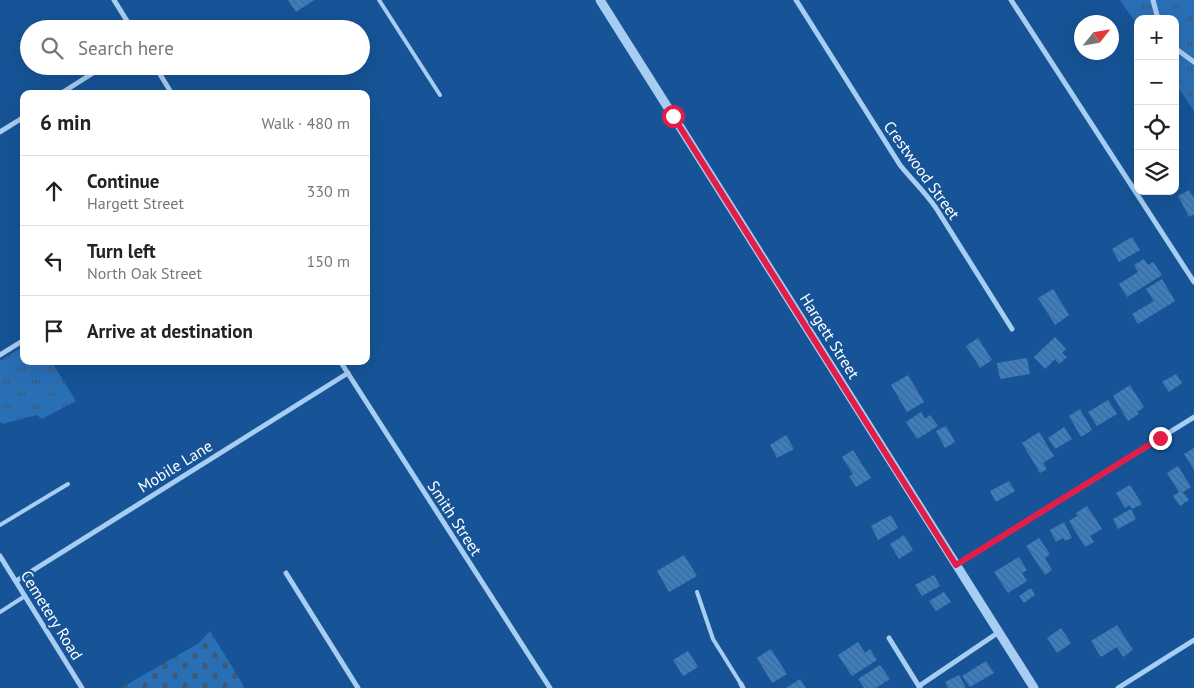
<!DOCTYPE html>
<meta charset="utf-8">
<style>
body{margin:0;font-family:"PT Sans",sans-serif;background:#f2f2f2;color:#222}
.controls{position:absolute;right:15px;top:15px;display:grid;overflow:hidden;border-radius:10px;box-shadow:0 5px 20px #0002}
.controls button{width:45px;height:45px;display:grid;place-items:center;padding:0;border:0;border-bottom:1px solid #e0e0e0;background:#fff;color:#222;font:25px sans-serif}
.compass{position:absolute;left:1074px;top:15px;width:45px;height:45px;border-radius:50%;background:#fff;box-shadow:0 5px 20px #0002;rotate:59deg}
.stop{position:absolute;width:15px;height:15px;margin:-11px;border:4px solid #e11d48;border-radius:50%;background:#fff}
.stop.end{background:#e11d48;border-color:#fff;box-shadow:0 1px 5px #0008}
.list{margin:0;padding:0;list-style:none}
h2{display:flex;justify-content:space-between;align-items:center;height:65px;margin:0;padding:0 20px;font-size:21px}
h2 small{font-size:16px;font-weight:400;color:#767676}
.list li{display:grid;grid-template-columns:32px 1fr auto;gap:15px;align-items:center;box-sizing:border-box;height:70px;padding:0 20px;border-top:1px solid #e0e0e0}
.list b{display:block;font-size:19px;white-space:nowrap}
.list p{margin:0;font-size:16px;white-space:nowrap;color:#767676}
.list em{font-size:16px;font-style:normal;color:#767676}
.icon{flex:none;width:28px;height:28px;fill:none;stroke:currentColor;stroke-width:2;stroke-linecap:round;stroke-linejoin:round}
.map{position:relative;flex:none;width:1194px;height:688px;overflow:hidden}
.search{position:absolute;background:#fff;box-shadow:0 5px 20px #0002;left:20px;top:20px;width:350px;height:55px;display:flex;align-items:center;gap:12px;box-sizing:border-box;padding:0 18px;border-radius:28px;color:#767676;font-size:19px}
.panel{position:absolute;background:#fff;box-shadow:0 5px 20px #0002;left:20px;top:90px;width:350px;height:275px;border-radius:10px}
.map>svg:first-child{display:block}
.grass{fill:url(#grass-tufts)}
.cemetery{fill:url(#cemetery-stones)}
.building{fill:url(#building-back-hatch)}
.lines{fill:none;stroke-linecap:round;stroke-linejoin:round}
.service{stroke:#a8cdf2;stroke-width:4}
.minor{stroke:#a8cdf2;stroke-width:5}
.tertiary{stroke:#a8cdf2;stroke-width:9}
.route{stroke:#e11d48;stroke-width:6}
.labels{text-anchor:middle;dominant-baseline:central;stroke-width:4.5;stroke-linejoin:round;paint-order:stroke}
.street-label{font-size:16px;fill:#fff;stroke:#165497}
</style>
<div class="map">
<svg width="1194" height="688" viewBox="0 0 1194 688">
<defs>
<pattern id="grass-tufts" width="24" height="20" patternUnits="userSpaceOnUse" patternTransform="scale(1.25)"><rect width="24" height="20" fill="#296fb6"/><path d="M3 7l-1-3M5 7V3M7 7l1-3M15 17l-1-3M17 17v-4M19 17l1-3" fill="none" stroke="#3e5a76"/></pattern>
<pattern id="cemetery-stones" width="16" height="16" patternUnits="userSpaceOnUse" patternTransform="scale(1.25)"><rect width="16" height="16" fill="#296fb6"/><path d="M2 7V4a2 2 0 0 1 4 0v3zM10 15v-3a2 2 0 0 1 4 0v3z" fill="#3e5a76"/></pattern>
<pattern id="building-back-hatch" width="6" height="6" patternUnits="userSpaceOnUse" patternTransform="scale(1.25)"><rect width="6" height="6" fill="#3e7ebe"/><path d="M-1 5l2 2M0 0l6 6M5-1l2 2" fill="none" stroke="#44688b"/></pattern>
</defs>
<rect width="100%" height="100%" fill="#165497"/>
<!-- grass -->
<g class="grass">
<path d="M1120,0H1194V111L1175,83V19H1138V26Z"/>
<path d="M24,346V361H51L76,401L42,419L37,415L2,424L0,421V361Z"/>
</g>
<!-- cemetery -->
<path class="cemetery" d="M210,631L245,688H121L199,643Z"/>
<!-- building -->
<g class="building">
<path d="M288,0H314L296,12Z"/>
<path d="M1189,190L1194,198V214L1189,217L1178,196Z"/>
<path d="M1132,237L1140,250L1119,262L1112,249Z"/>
<path d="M1144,259L1148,265L1153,262L1162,275L1127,297L1119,284L1138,272L1134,265Z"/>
<path d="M1162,279L1175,301L1138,324L1132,314L1154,301L1146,289Z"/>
<path d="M1053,289L1069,315L1055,325L1038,298Z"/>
<path d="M1055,337L1066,349L1062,353L1067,357L1059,364L1055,359L1045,369L1034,357Z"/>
<path d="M978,338L992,360L980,368L966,346Z"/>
<path d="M1027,358L1030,374L1000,379L997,363Z"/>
<path d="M1176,374L1182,383L1169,392L1162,382Z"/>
<path d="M908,375L924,402L907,412L891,385Z"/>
<path d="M1130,385L1144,407L1137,412L1139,414L1128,421L1113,396Z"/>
<path d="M1108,400L1117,414L1097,426L1088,412Z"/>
<path d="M1080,409L1092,430L1081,437L1069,416Z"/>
<path d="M921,412L925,419L930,415L938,426L917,439L906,422Z"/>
<path d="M946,426L955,442L945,448L936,431Z"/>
<path d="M1064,427L1072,439L1055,449L1048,438Z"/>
<path d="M1039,432L1054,456L1043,463L1047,469L1040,473L1022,443Z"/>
<path d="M786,435L794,449L777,458L770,445Z"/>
<path d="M1194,448V470L1184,454Z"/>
<path d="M853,450L871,478L856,487L849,476L853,474L842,457Z"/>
<path d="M1178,466L1191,487L1183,492L1189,500L1180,506L1173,496L1179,492L1167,473Z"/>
<path d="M1009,481L1015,491L996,502L990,491Z"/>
<path d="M1130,485L1142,504L1132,509L1130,505L1125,508L1116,493Z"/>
<path d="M1087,506L1102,529L1090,536L1094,542L1085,547L1069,521L1077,516L1076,513Z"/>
<path d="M1131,509L1136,519L1118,529L1113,519Z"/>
<path d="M891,515L898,528L878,540L871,526Z"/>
<path d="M1064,522L1072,538L1065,541L1063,538L1056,542L1050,530Z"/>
<path d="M904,535L913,550L899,559L890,544Z"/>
<path d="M1039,538L1050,554L1045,558L1052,570L1045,575L1026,546Z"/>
<path d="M684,555L697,576L669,592L657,571Z"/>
<path d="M1019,557L1027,570L1022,573L1027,581L1008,593L994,572Z"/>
<path d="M934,575L940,586L922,596L915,585Z"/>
<path d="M1031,588L1035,595L1024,603L1019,596Z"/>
<path d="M944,592L951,602L936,611L929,601Z"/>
<path d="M1117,625L1133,650L1123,657L1117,647L1101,657L1091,641Z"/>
<path d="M1061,628L1071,643L1057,653L1047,638Z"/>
<path d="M858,642L865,653L870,649L877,660L852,676L838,655Z"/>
<path d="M771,649L787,674L772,683L757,658Z"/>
<path d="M688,651L698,667L683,676L673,660Z"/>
<path d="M986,661L994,673L970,687L962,676Z"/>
<path d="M880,665L890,679L876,688H864L858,679Z"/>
<path d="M959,675L966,688H948L945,682Z"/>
<path d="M800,679L806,688H786Z"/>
</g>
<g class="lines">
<!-- service -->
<g class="service">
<path d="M379,0L440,95"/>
<path d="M0,525L68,484"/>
<path d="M697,592L713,639L741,684"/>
<path d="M0,612L25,596"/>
</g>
<!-- minor -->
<g class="minor">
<path d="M114,0L132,29"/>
<path d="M796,0L900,165C912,180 925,192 936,208L1012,329"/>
<path d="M1011,0L1194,282"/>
<path d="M1153,0L1158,19"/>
<path d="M1175,48L1194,62"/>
<path d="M155,66L172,94"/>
<path d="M60,94L104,66"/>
<path d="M0,132L24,117"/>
<path d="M0,355L24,340"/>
<path d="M340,361L550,688"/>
<path d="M0,556L82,688"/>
<path d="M956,565L1194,417"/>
<path d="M286,573L358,688"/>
<path d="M16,581L348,373"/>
<path d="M889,638L920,688"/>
<path d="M741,684L743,688"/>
<path d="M919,686L999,632"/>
<path d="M1118,688L1194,640"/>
</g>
<!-- tertiary -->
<path class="tertiary" d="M600,0L1034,688"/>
</g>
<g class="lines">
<!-- route -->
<path class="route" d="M673,116L956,565L1160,438"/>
</g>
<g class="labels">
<!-- street labels -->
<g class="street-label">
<text transform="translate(922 170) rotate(54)">Crestwood Street</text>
<text transform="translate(830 336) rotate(58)">Hargett Street</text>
<text transform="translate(175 466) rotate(-32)">Mobile Lane</text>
<text transform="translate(455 518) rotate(57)">Smith Street</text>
<text transform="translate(52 615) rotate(58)">Cemetery Road</text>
</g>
</g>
</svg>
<div class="controls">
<button>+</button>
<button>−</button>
<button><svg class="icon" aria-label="locate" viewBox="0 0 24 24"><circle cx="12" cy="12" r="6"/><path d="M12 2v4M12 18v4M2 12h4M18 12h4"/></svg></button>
<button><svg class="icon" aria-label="layers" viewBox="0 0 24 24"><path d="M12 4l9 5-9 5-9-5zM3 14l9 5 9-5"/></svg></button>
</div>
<svg class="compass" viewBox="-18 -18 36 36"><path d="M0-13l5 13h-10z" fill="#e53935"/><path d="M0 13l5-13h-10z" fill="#767676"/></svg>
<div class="stop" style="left:673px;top:116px"></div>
<div class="stop end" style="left:1160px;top:438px"></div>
<div class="search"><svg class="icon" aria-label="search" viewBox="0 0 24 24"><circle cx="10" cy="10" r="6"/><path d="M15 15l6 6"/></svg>Search here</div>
<section class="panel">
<h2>6 min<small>Walk · 480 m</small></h2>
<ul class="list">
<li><svg class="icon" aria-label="ahead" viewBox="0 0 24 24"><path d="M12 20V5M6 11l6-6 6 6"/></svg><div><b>Continue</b><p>Hargett Street</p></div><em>330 m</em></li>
<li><svg class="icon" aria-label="left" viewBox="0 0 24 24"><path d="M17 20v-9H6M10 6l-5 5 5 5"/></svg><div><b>Turn left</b><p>North Oak Street</p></div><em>150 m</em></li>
<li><svg class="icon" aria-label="arrive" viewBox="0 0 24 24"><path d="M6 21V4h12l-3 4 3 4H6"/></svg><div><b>Arrive at destination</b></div></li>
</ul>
</section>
</div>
